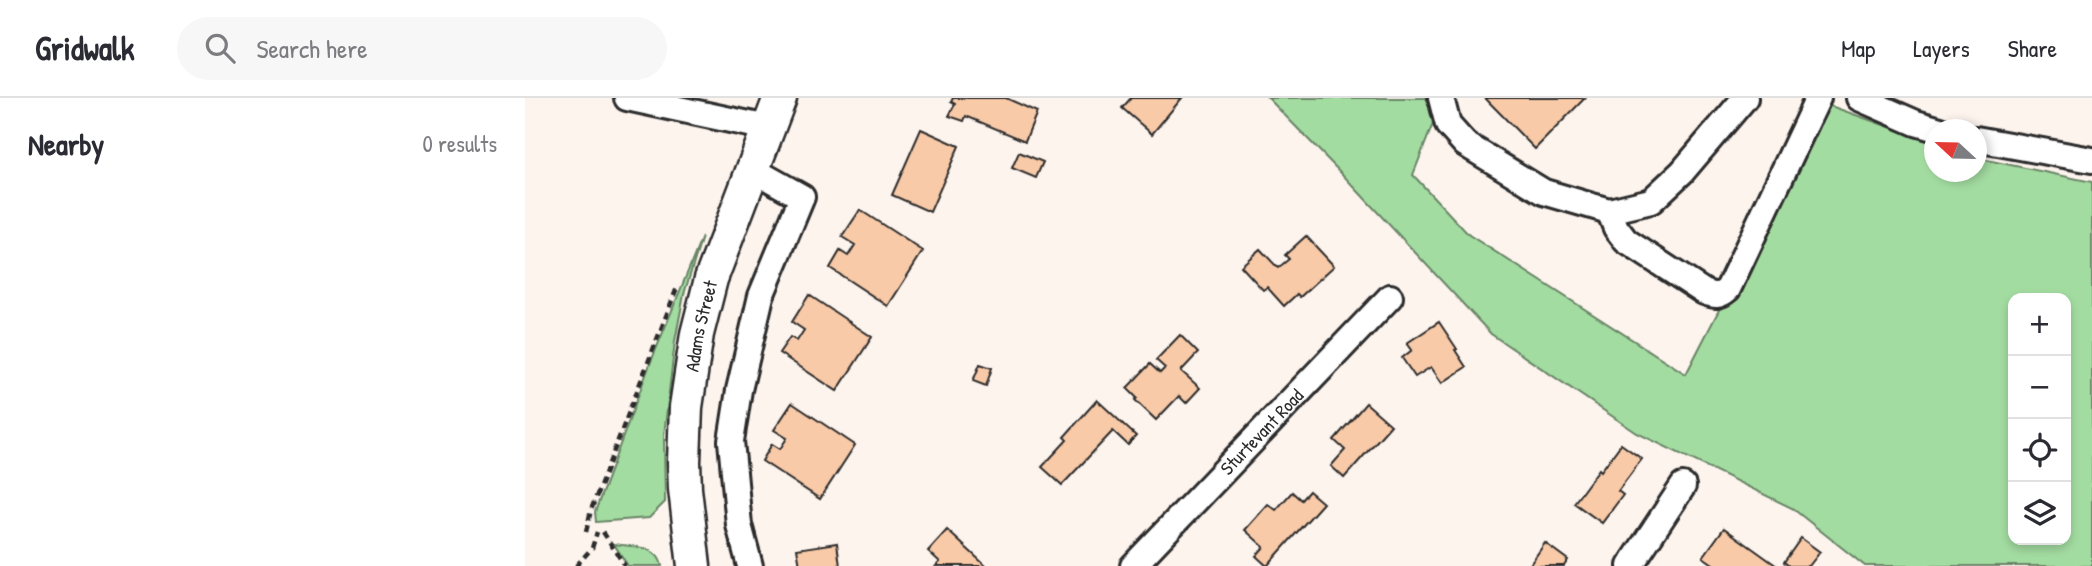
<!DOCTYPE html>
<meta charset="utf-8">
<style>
body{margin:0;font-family:"Patrick Hand",sans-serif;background:#f7f7f7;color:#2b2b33}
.controls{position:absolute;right:21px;bottom:21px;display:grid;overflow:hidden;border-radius:14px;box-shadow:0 4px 10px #0003}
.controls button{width:63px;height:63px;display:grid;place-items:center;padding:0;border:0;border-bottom:2px solid #e1e1e2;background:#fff;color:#2b2b33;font:35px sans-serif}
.compass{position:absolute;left:1399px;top:21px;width:63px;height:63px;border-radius:50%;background:#fff;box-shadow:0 4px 10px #0003;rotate:292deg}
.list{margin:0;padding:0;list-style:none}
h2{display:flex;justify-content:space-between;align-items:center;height:91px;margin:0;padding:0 28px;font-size:30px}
h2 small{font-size:23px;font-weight:400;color:#7c7c81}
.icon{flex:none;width:38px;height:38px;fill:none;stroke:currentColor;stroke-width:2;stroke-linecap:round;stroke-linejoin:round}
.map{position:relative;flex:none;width:1567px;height:468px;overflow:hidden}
header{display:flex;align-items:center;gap:42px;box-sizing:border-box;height:98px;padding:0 35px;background:#fff;border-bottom:2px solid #e1e1e2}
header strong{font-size:33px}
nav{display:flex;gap:38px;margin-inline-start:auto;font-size:24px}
.search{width:490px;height:63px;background:#f7f7f7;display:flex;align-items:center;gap:18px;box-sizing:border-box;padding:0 24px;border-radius:38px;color:#7c7c81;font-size:26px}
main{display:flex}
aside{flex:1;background:#fff}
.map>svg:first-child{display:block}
.green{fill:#a3dca1;stroke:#678466;stroke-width:2;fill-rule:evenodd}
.building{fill:#f9caa8;stroke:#2b2b2b;stroke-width:2}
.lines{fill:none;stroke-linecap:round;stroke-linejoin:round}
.minor-casing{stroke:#2b2b2b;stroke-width:30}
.major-casing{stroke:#2b2b2b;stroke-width:37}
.path{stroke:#2b2b2b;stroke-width:4.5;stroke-dasharray:7 5;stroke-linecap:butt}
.minor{stroke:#fff;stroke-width:24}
.major{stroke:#fff;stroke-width:32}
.labels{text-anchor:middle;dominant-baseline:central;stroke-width:7;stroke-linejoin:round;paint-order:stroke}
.street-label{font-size:19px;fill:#2b2b2b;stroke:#fff}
</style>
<header>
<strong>Gridwalk</strong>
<div class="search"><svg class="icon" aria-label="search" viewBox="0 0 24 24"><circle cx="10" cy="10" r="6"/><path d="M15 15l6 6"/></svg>Search here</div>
<nav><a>Map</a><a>Layers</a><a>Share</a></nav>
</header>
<main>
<aside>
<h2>Nearby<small>0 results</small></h2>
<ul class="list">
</ul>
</aside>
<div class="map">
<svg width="1567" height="468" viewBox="0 0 1567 468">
<rect width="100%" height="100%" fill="#fef4ee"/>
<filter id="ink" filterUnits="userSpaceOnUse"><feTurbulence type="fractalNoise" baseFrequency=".0143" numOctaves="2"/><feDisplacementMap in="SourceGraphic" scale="14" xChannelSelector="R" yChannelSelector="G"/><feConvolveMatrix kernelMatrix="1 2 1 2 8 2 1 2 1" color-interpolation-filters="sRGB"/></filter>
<g filter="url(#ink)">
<!-- green -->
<g class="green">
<path d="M743,0H918L888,77L944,137L1161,276L1300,6L1409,45V74H1451L1452,60L1567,84V468H1340L1267,410L1112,335L966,236L817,76ZM1488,200H1541V442H1488Z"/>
<path d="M177,139L159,196L150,243L139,337L140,404L124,420L71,424L70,414L125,266Z"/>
<path d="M89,446C107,449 133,447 137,468H103Z"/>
</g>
<!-- building -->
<g class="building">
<path d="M428,0H481L512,14L500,43L441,18L439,23L424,18L430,6L426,4Z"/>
<path d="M606,0H657L627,36L597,10Z"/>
<path d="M960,0H1060L1010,51Z"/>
<path d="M396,31L434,48L405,114L367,97Z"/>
<path d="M494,54L518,64L511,80L487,70Z"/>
<path d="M335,112L398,153L363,208L305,170L315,153L323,158L330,147L317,139Z"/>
<path d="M781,138L809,168L775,199L772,196L759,208L742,189L738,192L716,168L735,151L753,170L764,161L760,157Z"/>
<path d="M284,197L347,239L312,293L254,255L265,239L272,243L279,232L267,224Z"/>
<path d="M914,224L932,251L930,252L941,269L917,285L906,269L890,279L877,260L887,252L882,245Z"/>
<path d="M655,237L673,255L656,273L675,290L661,305L654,298L631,322L610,302L612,300L602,290L625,266L635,275L640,270L631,262Z"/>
<path d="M455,266L467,270L461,288L448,283Z"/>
<path d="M572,302L611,338L603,347L588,333L537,387L517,369L542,342L539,339Z"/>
<path d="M267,305L330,347L295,401L237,363L247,346L255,351L262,340L249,332Z"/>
<path d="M841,305L866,327L819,380L806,368L820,352L809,342Z"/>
<path d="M1096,346L1117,361L1093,393L1098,397L1077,425L1049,405L1074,371L1076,373Z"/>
<path d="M784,393L798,405L742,468L731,458L739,449L720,432L743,406L751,412L767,394L776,402Z"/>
<path d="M1199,430L1252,468H1191L1178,459Z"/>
<path d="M422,432L461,468H411L415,464L403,453Z"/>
<path d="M1276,440L1295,454L1284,468H1264L1259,464Z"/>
<path d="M312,445L315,468H275L272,451Z"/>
<path d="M1020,445L1043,462L1039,468H1004Z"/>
</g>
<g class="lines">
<!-- minor casing -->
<g class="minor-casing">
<g id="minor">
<path d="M102,0L243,30"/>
<path d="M916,0L923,27L940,46L1019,94L1084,113L1126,103L1157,74L1220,0"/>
<path d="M1334,0L1391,25L1415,32"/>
<path d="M1451,41L1567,62"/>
<path d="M1084,113L1091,130L1101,143L1179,194C1190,198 1194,199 1203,191L1293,0"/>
<path d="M225,468L214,427L206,343L214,292L236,198L277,99L227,71"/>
<path id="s1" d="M608,468L865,199"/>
<path d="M1105,468L1158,388"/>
</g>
</g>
<!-- major casing -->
<g class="major-casing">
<g id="major">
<path id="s2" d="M169,468L160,391L159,364L161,309L172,236L186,181L255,0"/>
</g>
</g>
<!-- path -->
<g class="path">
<path d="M61,434L66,412L153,187"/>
<path d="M78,434L100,468"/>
<path d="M51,468L67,450L72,434"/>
</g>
<!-- minor -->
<use href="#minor" class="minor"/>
<!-- major -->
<use href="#major" class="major"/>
</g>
</g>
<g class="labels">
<!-- street labels -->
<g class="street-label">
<text stroke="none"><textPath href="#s2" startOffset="242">Adams Street</textPath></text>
<text stroke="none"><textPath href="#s1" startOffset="186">Sturtevant Road</textPath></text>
</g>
</g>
</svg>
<div class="controls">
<button>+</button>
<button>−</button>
<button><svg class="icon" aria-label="locate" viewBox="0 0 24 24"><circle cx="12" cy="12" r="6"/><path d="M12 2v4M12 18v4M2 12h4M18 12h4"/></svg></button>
<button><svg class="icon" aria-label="layers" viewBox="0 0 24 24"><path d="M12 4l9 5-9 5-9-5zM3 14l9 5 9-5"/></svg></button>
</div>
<svg class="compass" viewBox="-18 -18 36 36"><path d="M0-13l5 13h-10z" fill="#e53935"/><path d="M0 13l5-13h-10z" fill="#7c7c81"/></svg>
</div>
</main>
